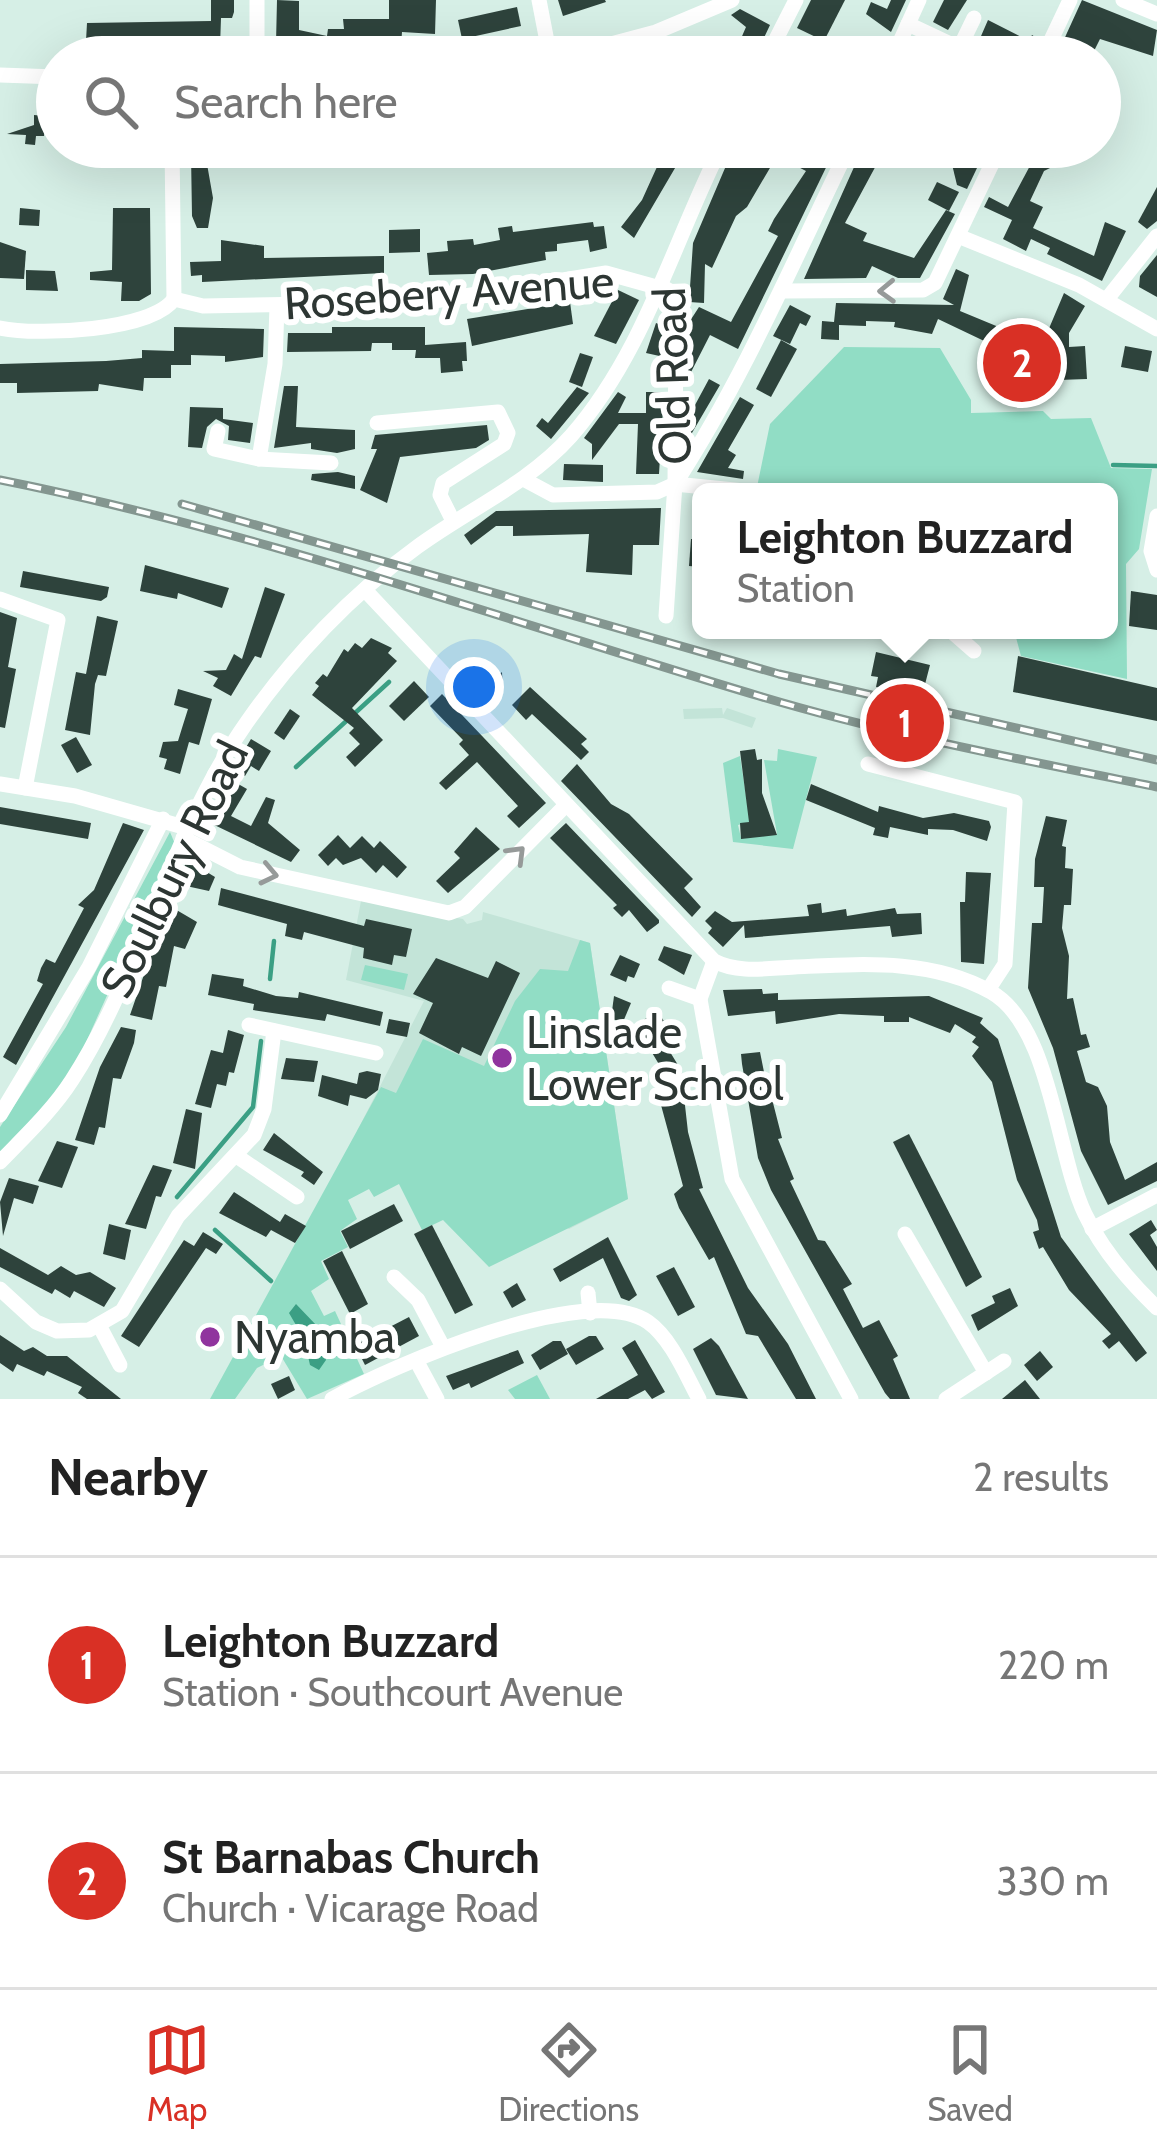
<!DOCTYPE html>
<meta charset="utf-8">
<style>
body{margin:0;font-family:Cabin,sans-serif;background:#f6f6f6;color:#222}
.you{position:absolute;left:474px;top:687px;width:42px;height:42px;margin:-30px;border:9px solid #fff;border-radius:50%;background:#1a73e8;box-shadow:0 0 0 18px #1a73e833}
.badge{display:grid;place-items:center;width:78px;height:78px;border-radius:50%;background:#d93025;color:#fff;font-size:39px;font-weight:700}
.pin{position:absolute;translate:-50% -50%;border:6px solid #fff;box-shadow:0 3px 12px #0006}
.popup{position:absolute;left:692px;top:483px;width:426px;height:156px;box-sizing:border-box;display:grid;place-content:center;border-radius:18px;background:#fff;filter:drop-shadow(0 3px 9px #0005);font-size:39px;white-space:nowrap;color:#767676}
.popup b{font-size:45px;color:#222}
.popup::after{content:'';position:absolute;left:50%;top:100%;margin-left:-24px;border:24px solid transparent;border-top-color:#fff}
.list{margin:0;padding:0;list-style:none}
h2{display:flex;justify-content:space-between;align-items:center;height:156px;margin:0;padding:0 48px;font-size:51px}
h2 small{font-size:39px;font-weight:400;color:#767676}
.list li{display:grid;grid-template-columns:78px 1fr auto;gap:36px;align-items:center;box-sizing:border-box;height:216px;padding:0 48px;border-top:3px solid #e0e0e0}
.list b{display:block;font-size:45px;white-space:nowrap}
.list p{margin:0;font-size:39px;white-space:nowrap;color:#767676}
.list em{font-size:39px;font-style:normal;color:#767676}
.icon{flex:none;width:66px;height:66px;fill:none;stroke:currentColor;stroke-width:2;stroke-linecap:round;stroke-linejoin:round}
.map{position:relative;flex:none;width:1157px;height:1399px;overflow:hidden}
.search{position:absolute;background:#fff;box-shadow:0 12px 48px #0002;left:36px;right:36px;top:36px;height:132px;display:flex;align-items:center;gap:30px;box-sizing:border-box;padding:0 42px;border-radius:66px;color:#767676;font-size:45px}
.sheet{height:588px;background:#fff}
nav{display:flex;justify-content:space-around;align-items:center;box-sizing:border-box;height:168px;border-top:3px solid #e0e0e0;background:#fff;font-size:33px;color:#767676}
nav a{display:grid;justify-items:center;gap:6px}
nav .on{color:#d93025}
.map>svg:first-child{display:block}
.built{fill:#c3e4d8}
.green{fill:#91ddc5}
.water{fill:#3b9f84}
.lines{fill:none;stroke-linecap:round;stroke-linejoin:round}
.stream{stroke:#3b9f84;stroke-width:4.5}
.building{fill:#2e433c}
.minor{stroke:#fff;stroke-width:15}
.rail-casing{stroke:#849690;stroke-width:9}
.rail{stroke:#fff;stroke-width:4.5;stroke-dasharray:14;stroke-linecap:butt}
.oneway{stroke:#969a99}
.poi-dot{fill:#90349e;stroke:#fff;stroke-width:4.5}
.labels{text-anchor:middle;dominant-baseline:central;stroke-width:12;stroke-linejoin:round;paint-order:stroke}
.street-label{font-size:45px;fill:#2d3633;stroke:#fff}
.poi-label{font-size:45px;fill:#2d3633;stroke:#fff;text-anchor:start}
</style>
<div class="map">
<svg width="1157" height="1399" viewBox="0 0 1157 1399">
<rect width="100%" height="100%" fill="#d6efe6"/>
<!-- built -->
<g class="built">
<path d="M722,708L723,715L727,708L756,718L752,728L723,718L684,719L683,709Z"/>
<path d="M361,901L463,919L467,924L482,920L483,912L590,943L628,1199L569,1229L357,1131L424,1001L346,980Z"/>
</g>
<!-- green -->
<g class="green">
<path d="M844,347L940,348L971,400V413L1043,411L1051,419L1091,418L1111,468L1152,469L1139,549L1126,564L1127,679L1021,656L1014,630H1109V492H786L757,487L770,424Z"/>
<path d="M778,749L817,757L793,849L733,842L723,763L740,756L750,822L738,825L741,838L777,834L764,760L777,761Z"/>
<path d="M170,832L175,844L83,1049L62,1086L0,1157V1127L66,1027Z"/>
<path d="M580,940L590,943L628,1199L489,1267L443,1220L422,1230L399,1184L374,1197L369,1189L348,1200L357,1219L340,1231L348,1247L321,1261L329,1279L311,1291L324,1316L335,1311L364,1374L307,1399L281,1356L257,1368L235,1399H210L381,1087L396,1093L423,1039L484,1066L515,1001L540,969L568,971Z"/>
<path d="M365,965L408,974L404,990L361,980Z"/>
<path d="M537,1375L550,1399H515L508,1390Z"/>
</g>
<!-- water -->
<path class="water" d="M296,1304L317,1326L326,1360L319,1370L310,1365L304,1339L289,1313Z"/>
<g class="lines">
<!-- stream -->
<g class="stream">
<path d="M1113,465L1157,466"/>
<path d="M296,767L389,682"/>
<path d="M270,979L274,941"/>
<path d="M177,1197L253,1107L261,1041"/>
<path d="M215,1230L271,1281"/>
</g>
</g>
<!-- building -->
<g class="building">
<path d="M211,0H234V12L232,18H221L220,47L202,46L194,57H183V45L86,41L87,23L211,21Z"/>
<path d="M277,0L299,1V30L327,36L328,29H344L343,19H389V0H436L435,34L402,32L401,46L338,42L329,57L316,56V49L276,43Z"/>
<path d="M558,0H605L606,2L563,16Z"/>
<path d="M811,0H845L824,41L797,28Z"/>
<path d="M891,0H906L891,32L866,14L871,2L887,9Z"/>
<path d="M944,0H967L948,30L933,22Z"/>
<path d="M1082,0L1157,30L1153,56L1100,39L1091,57H1056Z"/>
<path d="M517,7L521,26L462,39L458,20Z"/>
<path d="M740,9L770,25L755,57H733L746,27L731,15Z"/>
<path d="M988,20L1029,41L1032,35L1038,39L1031,57H1000L978,43Z"/>
<path d="M34,115L45,116L44,136H36L35,145L25,144L26,135L7,134L34,125Z"/>
<path d="M666,147L685,151L634,238L621,227L642,200Z"/>
<path d="M734,147H836L738,349L710,335L688,378V324L699,307L731,322L778,236L768,231L774,219L806,171L777,156L747,207L736,216L712,268L705,264L704,303L689,302L693,243Z"/>
<path d="M863,147H886L845,223L867,233L863,241L914,258L946,210L955,214L920,278H898L872,266L866,278L804,279Z"/>
<path d="M987,147L967,189L957,185L949,152Z"/>
<path d="M1040,147H1065L1056,165L1044,171L1030,201L1043,207L1033,228L1094,256L1105,222L1126,231L1102,281L1047,254L1050,248L1031,239L1026,251L1003,239L1012,220L984,207L989,197L1008,207Z"/>
<path d="M191,154H214V164H207L213,198L208,228H197L192,216Z"/>
<path d="M937,182L959,192L949,211L928,200Z"/>
<path d="M1157,187V221L1147,229L1138,222Z"/>
<path d="M20,208L40,210L39,226L19,225Z"/>
<path d="M113,208H150L151,294L139,301H121L122,282L90,280V272L112,270Z"/>
<path d="M593,222L594,227L604,226L607,248L590,252L588,240L557,244V251L545,252L546,260L473,274L429,275L427,253L448,251L447,241L473,239L474,245L500,240L498,228L512,226L513,232Z"/>
<path d="M420,229V252L389,253V230Z"/>
<path d="M221,240L264,246V258L384,256V273L202,282V275L191,276L190,262L221,261Z"/>
<path d="M0,242L26,251L24,279L0,278Z"/>
<path d="M1157,255V297L1139,287L1140,276Z"/>
<path d="M956,269L969,275L960,311L1042,345L1064,293L1085,306L1069,333V347L1085,346L1087,379L1003,382L1001,349L938,319L932,334L894,327L895,322L866,321V326L839,325V340L821,339L822,321L834,322L836,303L954,305L943,299Z"/>
<path d="M26,270L55,271L58,291L26,290Z"/>
<path d="M618,290L639,300L616,344L594,336Z"/>
<path d="M570,302L573,324L472,346L467,319Z"/>
<path d="M790,305L811,316L806,326L800,323L790,344L773,336Z"/>
<path d="M656,323L664,326V357L646,353Z"/>
<path d="M174,327L264,329L263,357L225,362V356L191,355V365H171V378H144L143,391L99,384L98,391L17,393V383H0V364L106,361L142,358V350L174,351Z"/>
<path d="M332,327H425V345L466,342L467,361H462L463,371L441,373L440,358H415L416,350H392V343H372L371,351L287,352L288,333H332Z"/>
<path d="M781,340L797,349L771,397L756,389Z"/>
<path d="M1125,346L1152,351L1148,372L1121,367Z"/>
<path d="M580,353L593,357L582,387L569,382Z"/>
<path d="M709,379L720,385L689,438L687,437L688,392V418Z"/>
<path d="M284,386H298L296,427L355,430V449L337,453L311,449V443L274,448Z"/>
<path d="M577,387L589,393L551,439L536,426L542,418L548,423Z"/>
<path d="M618,392L626,397L618,413H646V392H664L659,474H636L638,424H619L592,460V444L584,438Z"/>
<path d="M740,397L754,405L728,450L736,455L728,468L744,471L743,479L697,472Z"/>
<path d="M190,407L223,408V419L253,423L250,443L228,440L229,426L216,419L207,427L202,448L188,447Z"/>
<path d="M487,425L489,440L476,448L400,457L387,503L360,490L377,449H371L375,435Z"/>
<path d="M564,464L603,465V482L563,480Z"/>
<path d="M338,472L355,476V489L311,480L312,474Z"/>
<path d="M661,508L659,545H633L632,575L586,572L589,534L513,536V526H496L471,545L464,535L496,511Z"/>
<path d="M691,539H701V567L689,566Z"/>
<path d="M145,565L229,588L222,608L178,593L177,599L140,591Z"/>
<path d="M23,571L109,587L107,597L101,601L20,587Z"/>
<path d="M265,587L285,594L261,658L255,656L231,696L213,686L218,678L203,671L226,670L234,654L242,659Z"/>
<path d="M1131,591L1157,595V630L1129,626Z"/>
<path d="M0,612L17,618L8,667L16,669L5,728L0,727Z"/>
<path d="M97,616L118,621L106,676L98,675L95,684L90,735L65,730L76,672L86,674Z"/>
<path d="M371,638L392,648L388,653L397,661L352,708L383,740L355,767L346,757L360,744L349,733L354,728L312,695L319,686L315,683L323,674L327,677L344,649L348,652L355,643L362,648Z"/>
<path d="M876,652L930,665L923,692L916,691L915,696L876,687L878,677L871,676Z"/>
<path d="M1018,656L1157,688V721L1013,692Z"/>
<path d="M475,667L490,683L502,672L503,694L491,706L464,677Z"/>
<path d="M414,681L429,697L404,721L389,706Z"/>
<path d="M530,687L587,739L581,744L589,752L581,760L532,714L526,720L512,705Z"/>
<path d="M178,689L212,699L199,745L189,742L180,774L164,769L167,759L159,757L163,742L178,741L182,728L188,709L174,705Z"/>
<path d="M442,694L546,803L519,828L507,816L518,806L477,762L446,790L439,783L469,755L459,744L463,740L430,706Z"/>
<path d="M290,709L300,716L284,740L274,733Z"/>
<path d="M76,737L92,765L77,773L61,745Z"/>
<path d="M251,739L271,751L259,771L251,766L245,776L233,769Z"/>
<path d="M755,749L757,760L762,759V793L777,835L741,839L740,823L749,822L740,751Z"/>
<path d="M577,764L611,804L629,814L693,879L684,888L701,907L692,917L561,781Z"/>
<path d="M233,781L247,789L231,816L251,826L266,797L275,800L268,823L300,850L291,862L206,821Z"/>
<path d="M811,784L878,812L879,806L923,818L954,813L989,821L991,827L987,841L953,830L928,829V835L890,827L888,838L873,835L875,828L806,800Z"/>
<path d="M0,807L91,823L88,839L0,824Z"/>
<path d="M1046,816L1067,820L1062,846L1066,847L1065,868L1073,869L1071,905H1064L1062,928L1069,956L1067,999L1073,998L1081,1035L1086,1034L1090,1047L1077,1051L1086,1082L1098,1087L1107,1106L1110,1142L1125,1180L1157,1162V1181L1108,1205L1081,1151L1053,1048L1028,988L1032,923H1042L1044,887H1034L1035,859Z"/>
<path d="M123,823L144,830L16,1065L3,1057L43,984L37,981L41,968L46,959L55,963L84,908L78,905L94,890Z"/>
<path d="M566,823L659,920V923L647,932L629,910L622,917L613,908L617,905L550,838Z"/>
<path d="M476,827L500,849L448,893L436,881L460,858L454,852Z"/>
<path d="M338,835L350,848L362,836L374,848L380,841L407,867L397,878L383,865L376,873L361,858L343,865L336,858L328,866L318,855Z"/>
<path d="M187,860L215,877L209,891L177,884Z"/>
<path d="M966,872L991,873L984,964L961,962L960,902H965Z"/>
<path d="M221,888L364,926L366,919L412,929L406,957L394,955L392,965L363,958L364,948L304,932L302,940L285,936L287,924L218,905Z"/>
<path d="M821,903L822,913L846,909L847,916L895,908L897,914L921,913L922,934L892,937L890,926L745,938L744,925L723,947L708,933L712,928L705,921L715,911L732,922L809,916L807,905Z"/>
<path d="M168,905L197,922L185,949L174,946L166,987L159,986L152,1020L130,1015Z"/>
<path d="M664,946L692,955L684,975L658,960Z"/>
<path d="M620,955L640,964L634,978L628,976L626,982L610,975Z"/>
<path d="M436,958L488,978L496,961L520,973L481,1056L462,1047L459,1054L419,1033L433,1003L413,994Z"/>
<path d="M212,974L244,979L243,986L276,996L298,998L299,992L383,1012L380,1026L327,1014L325,1021L253,1010L254,1004L208,995Z"/>
<path d="M762,989L763,994L778,993V1000L929,996L983,1018L980,1023L998,1039L1061,1237L1147,1353L1136,1362L1119,1341L1109,1349L1102,1341L1111,1334L1069,1290L1043,1247L1039,1249L1033,1232L1039,1230L1037,1220L1017,1180L992,1082L972,1056L979,1047L972,1042L976,1037L955,1024L950,1033L909,1017V1022H884V1016L839,1014L776,1024L775,1011L728,1016L723,990Z"/>
<path d="M614,996L631,1003L623,1022L611,1019Z"/>
<path d="M657,1010L675,1039L667,1047L681,1070L688,1132L703,1188L699,1189L748,1288L788,1344L816,1399H796L758,1336L746,1334L714,1257L709,1260L679,1208L674,1194L683,1186L658,1094L664,1093L662,1082L669,1081L636,1026Z"/>
<path d="M389,1019L410,1023L407,1037L386,1033Z"/>
<path d="M121,1027L136,1030L134,1043L121,1079L113,1078L105,1128L99,1127L94,1145L75,1140L100,1067Z"/>
<path d="M228,1030L244,1035L234,1073L229,1072L226,1086L217,1084L211,1108L195,1104L211,1050L223,1053Z"/>
<path d="M760,1052L766,1082L774,1081L772,1099L782,1138L778,1139L794,1179L790,1181L818,1240L825,1241L852,1284L843,1289L863,1328L879,1320L898,1356L893,1359L910,1399H890L885,1393L771,1190L758,1158L742,1064L741,1054Z"/>
<path d="M286,1058L318,1061L314,1082L281,1079Z"/>
<path d="M367,1071L381,1074L378,1090L366,1099L350,1095L348,1106L318,1096L322,1075L357,1084L359,1073Z"/>
<path d="M186,1109L202,1113L195,1169L173,1163Z"/>
<path d="M274,1133L323,1172L314,1185L301,1176L304,1172L263,1150Z"/>
<path d="M909,1134L982,1277L966,1287L893,1142Z"/>
<path d="M57,1141L78,1147L62,1188L38,1181Z"/>
<path d="M153,1165L172,1170L161,1197L156,1196L146,1229L125,1224Z"/>
<path d="M9,1178L39,1186L33,1204L14,1198L3,1236L0,1202Z"/>
<path d="M234,1192L280,1222L285,1214L306,1226L295,1243L271,1230L266,1237L219,1213Z"/>
<path d="M394,1204L403,1221L350,1249L341,1231Z"/>
<path d="M1151,1220L1157,1230L1150,1235L1157,1247V1271L1129,1234Z"/>
<path d="M109,1224L131,1230L125,1260L103,1254Z"/>
<path d="M432,1225L473,1305L455,1314L414,1234Z"/>
<path d="M203,1232L223,1244L216,1254L206,1248L139,1347L121,1336L184,1240L194,1246Z"/>
<path d="M608,1237L637,1295L629,1301L621,1298L603,1258L560,1282L553,1269Z"/>
<path d="M0,1248L48,1275L61,1266L76,1275L90,1272L116,1288L104,1307L74,1291L70,1298L55,1289L52,1294L0,1267Z"/>
<path d="M342,1251L368,1304L350,1314L323,1261Z"/>
<path d="M674,1267L695,1307L678,1316L656,1276Z"/>
<path d="M517,1283L526,1300L512,1308L503,1292Z"/>
<path d="M1010,1288L1018,1306L978,1331L971,1315L995,1303L992,1296Z"/>
<path d="M409,1317L419,1336L365,1365L355,1345Z"/>
<path d="M203,1325L224,1338L217,1349L196,1335Z"/>
<path d="M0,1335L24,1351L33,1347L47,1356H67L121,1399H87L78,1393L82,1387L47,1371L44,1376L17,1364L13,1372L0,1363Z"/>
<path d="M589,1336H596L604,1349L576,1365L566,1349Z"/>
<path d="M711,1338L719,1346L748,1399L716,1395L693,1349Z"/>
<path d="M635,1340L665,1392L652,1399L645,1390L628,1399H596L638,1375L622,1348Z"/>
<path d="M553,1341H561L568,1354L540,1370L531,1355Z"/>
<path d="M518,1350L524,1363L471,1388L469,1383L453,1390L446,1376Z"/>
<path d="M1040,1351L1053,1367L1037,1381L1024,1365Z"/>
<path d="M289,1376L295,1390L278,1399L271,1384Z"/>
<path d="M1025,1380L1040,1399H1002Z"/>
</g>
<g class="lines">
<!-- minor -->
<g class="minor">
<path d="M539,0L550,57"/>
<path d="M1123,0L1157,14"/>
<path d="M908,24L959,48"/>
<path d="M957,53L974,18"/>
<path d="M257,57V0"/>
<path d="M562,57L656,32L732,0"/>
<path d="M767,57L796,0"/>
<path d="M893,57L919,0"/>
<path d="M1043,57L1070,0"/>
<path d="M0,75L57,77"/>
<path d="M172,147L174,299"/>
<path d="M958,236L1079,285L1157,329"/>
<path d="M661,286L672,292L676,311L675,484L666,616"/>
<path d="M785,291L923,290L935,283L1000,147"/>
<path d="M174,299L203,306L428,302L606,273L660,288"/>
<path d="M1107,299L1157,236"/>
<path d="M0,328C37,336 152,331 174,299"/>
<path d="M377,423L498,412L508,433L504,444L443,483L440,495L453,521"/>
<path d="M218,431L214,449L259,459L331,463"/>
<path d="M259,459L275,364L277,306"/>
<path d="M525,480L553,495L657,492L675,484L754,492"/>
<path d="M675,484C745,376 793,262 849,147"/>
<path d="M1157,516L1151,551L1157,570"/>
<path d="M365,590L714,961C739,974 768,968 795,967C861,964 931,958 991,992C1051,1026 1056,1153 1085,1214C1102,1250 1129,1281 1157,1308"/>
<path d="M0,599L58,620L25,788"/>
<path d="M950,630L974,651"/>
<path d="M868,764L1015,802L1005,964L988,990"/>
<path d="M0,784L75,796L187,828"/>
<path d="M183,838L240,867L449,913L465,907L565,806"/>
<path d="M714,961L700,999L732,1179L851,1399"/>
<path d="M669,988L700,999"/>
<path d="M249,1025L376,1053"/>
<path d="M0,1115L89,967L163,819"/>
<path d="M238,1157L297,1197"/>
<path d="M0,1162C25,1136 52,1111 72,1080C142,972 170,831 247,722C293,656 352,594 417,547C469,509 528,484 571,436C644,353 673,243 721,147"/>
<path d="M1092,1229L1157,1195"/>
<path d="M905,1234L986,1373"/>
<path d="M394,1277L418,1300L443,1347"/>
<path d="M0,1289L36,1322L57,1331L89,1330L122,1311L178,1216L254,1135L264,1109L274,1031"/>
<path d="M588,1293L590,1313"/>
<path d="M100,1327L120,1365"/>
<path d="M416,1360L437,1399"/>
<path d="M332,1399C392,1366 587,1280 648,1322C671,1338 686,1375 699,1399"/>
<path d="M946,1399L1004,1361"/>
</g>
<!-- rail casing -->
<g class="rail-casing">
<g id="rail">
<path d="M0,480C258,531 507,621 759,696C889,735 1024,760 1157,787"/>
<path d="M182,504L779,674L1157,760"/>
</g>
</g>
<!-- rail -->
<use href="#rail" class="rail"/>
</g>
<!-- one-way arrows -->
<defs><path id="oneway-chevron" d="M-2-3.5L2.5 0L-2 3.5" fill="none" stroke-width="1.6" stroke-linecap="round" stroke-linejoin="round" transform="scale(3)"/></defs>
<g class="oneway">
<use href="#oneway-chevron" transform="translate(887 291) rotate(178)"/>
<use href="#oneway-chevron" transform="translate(517 854) rotate(-45)"/>
<use href="#oneway-chevron" transform="translate(269 874) rotate(12)"/>
</g>
<!-- markers -->
<g class="poi-dot">
<circle cx="502" cy="1058" r="12"/>
<circle cx="210" cy="1337" r="12"/>
</g>
<g class="labels">
<!-- street labels -->
<g class="street-label">
<text transform="translate(449 292) rotate(-4)">Rosebery Avenue</text>
<text transform="translate(672 376) rotate(-92)">Old Road</text>
<text transform="translate(174 869) rotate(-64)">Soulbury Road</text>
</g>
<!-- poi labels -->
<g class="poi-label">
<text x="526" y="1032">Linslade<tspan x="526" dy="52">Lower School</tspan></text>
<text x="234" y="1337">Nyamba</text>
</g>
</g>
</svg>
<div class="you"></div>
<div class="pin badge" style="left:905px;top:723px">1</div>
<div class="popup"><b>Leighton Buzzard</b>Station</div>
<div class="pin badge" style="left:1022px;top:363px">2</div>
<div class="search"><svg class="icon" aria-label="search" viewBox="0 0 24 24"><circle cx="10" cy="10" r="6"/><path d="M15 15l6 6"/></svg>Search here</div>
</div>
<section class="sheet">
<h2>Nearby<small>2 results</small></h2>
<ul class="list">
<li><span class="badge">1</span><div><b>Leighton Buzzard</b><p>Station · Southcourt Avenue</p></div><em>220 m</em></li>
<li><span class="badge">2</span><div><b>St Barnabas Church</b><p>Church · Vicarage Road</p></div><em>330 m</em></li>
</ul>
</section>
<nav>
<a class="on"><svg class="icon" aria-label="map" viewBox="0 0 24 24"><path d="M3 6l6-2 6 2 6-2v14l-6 2-6-2-6 2zM9 4v14M15 6v14"/></svg>Map</a>
<a><svg class="icon" aria-label="directions" viewBox="0 0 24 24"><path d="M12 3l9 9-9 9-9-9zM9 14v-3h6M13 9l2 2-2 2"/></svg>Directions</a>
<a><svg class="icon" aria-label="saved" viewBox="0 0 24 24"><path d="M7 4h10v16l-5-4-5 4z"/></svg>Saved</a>
</nav>
